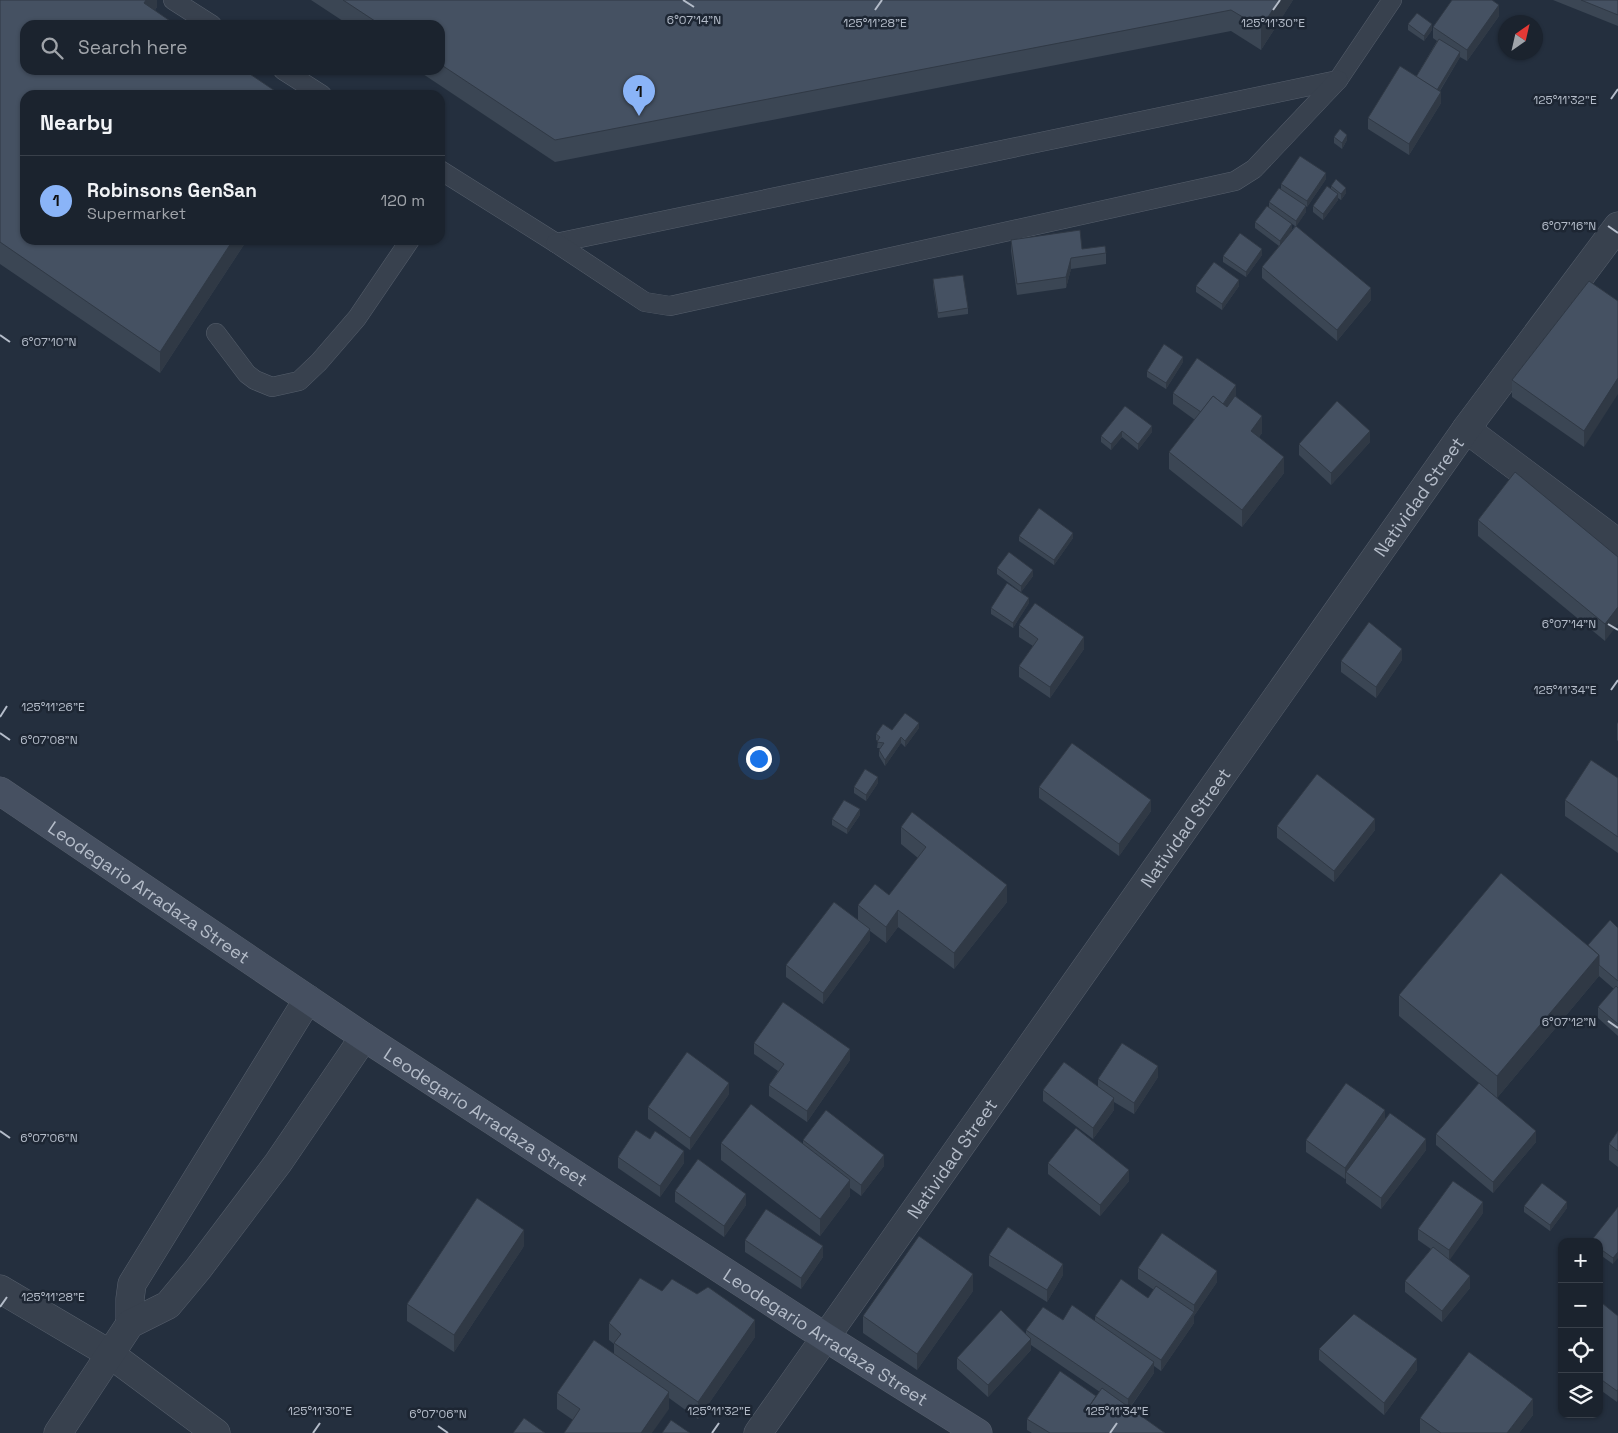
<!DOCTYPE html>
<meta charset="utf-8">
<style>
body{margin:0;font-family:"Space Grotesk",sans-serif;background:#242b36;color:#f1f3f6}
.controls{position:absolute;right:15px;bottom:15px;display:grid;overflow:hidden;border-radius:10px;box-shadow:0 1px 4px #0004}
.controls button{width:45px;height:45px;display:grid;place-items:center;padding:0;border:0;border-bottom:1px solid #39404a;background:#1b232e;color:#f1f3f6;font:25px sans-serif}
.compass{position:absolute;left:1498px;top:15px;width:45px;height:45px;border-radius:50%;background:#1b232e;box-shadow:0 1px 4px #0004;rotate:34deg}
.you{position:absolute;left:758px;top:758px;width:18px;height:18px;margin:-12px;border:4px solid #fff;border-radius:50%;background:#1a73e8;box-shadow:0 0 0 8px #1a73e833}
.badge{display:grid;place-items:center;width:32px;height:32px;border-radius:50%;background:#8ab4f8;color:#111;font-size:16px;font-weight:700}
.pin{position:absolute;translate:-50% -41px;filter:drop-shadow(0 1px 2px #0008)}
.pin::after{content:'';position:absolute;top:26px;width:18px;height:15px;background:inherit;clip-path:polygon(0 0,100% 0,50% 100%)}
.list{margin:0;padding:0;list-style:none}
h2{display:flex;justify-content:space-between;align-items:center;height:65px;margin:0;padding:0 20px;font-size:21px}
h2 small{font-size:16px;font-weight:400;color:#a0a4aa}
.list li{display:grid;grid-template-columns:32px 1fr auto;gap:15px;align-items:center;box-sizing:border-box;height:90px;padding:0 20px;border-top:1px solid #39404a}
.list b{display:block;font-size:19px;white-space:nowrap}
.list p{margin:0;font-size:16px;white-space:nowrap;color:#a0a4aa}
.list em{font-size:16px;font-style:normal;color:#a0a4aa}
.icon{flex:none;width:28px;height:28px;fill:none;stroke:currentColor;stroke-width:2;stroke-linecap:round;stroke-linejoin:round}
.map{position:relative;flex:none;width:1618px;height:1433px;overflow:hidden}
.search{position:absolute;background:#1b232e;box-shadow:0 1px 4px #0004;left:20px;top:20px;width:425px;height:55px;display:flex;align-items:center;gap:12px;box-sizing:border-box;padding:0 18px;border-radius:15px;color:#a0a4aa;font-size:19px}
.panel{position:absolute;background:#1b232e;box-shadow:0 1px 4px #0004;left:20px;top:90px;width:425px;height:155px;border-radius:15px}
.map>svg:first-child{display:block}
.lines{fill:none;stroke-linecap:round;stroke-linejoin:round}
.lane-casing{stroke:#565f6c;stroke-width:20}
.street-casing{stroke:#565f6c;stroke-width:29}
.secondary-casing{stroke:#565f6c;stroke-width:29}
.lane{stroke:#38414e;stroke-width:19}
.street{stroke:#38414e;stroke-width:28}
.secondary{stroke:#465061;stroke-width:28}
.wall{fill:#3b4654;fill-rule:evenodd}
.shaded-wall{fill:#303945}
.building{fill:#455162;stroke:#303945}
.ticks{fill:none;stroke:#b4bcc9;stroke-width:2}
.labels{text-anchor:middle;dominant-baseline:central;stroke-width:5;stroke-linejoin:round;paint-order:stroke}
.street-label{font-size:18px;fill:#b4bcc9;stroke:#1d2633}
.ticks-label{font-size:12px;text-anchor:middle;fill:#b4bcc9;stroke:#1d2633;stroke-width:5;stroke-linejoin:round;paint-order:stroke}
</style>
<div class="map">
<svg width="1618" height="1433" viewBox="0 0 1618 1433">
<rect width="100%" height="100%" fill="#242f3e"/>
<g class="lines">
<!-- lane casing -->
<g class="lane-casing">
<g id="lane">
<path d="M173,0L212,25"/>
<path d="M283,70L322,95"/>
<path d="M440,170L556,243L1338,80L1392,0"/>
<path d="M556,243L645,302L670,306L1235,181L1254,169L1338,80"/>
<path d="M216,333L247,374L255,380L272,387L299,381L319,362L357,318L410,240"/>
</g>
</g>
<!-- street casing -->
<g class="street-casing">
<g id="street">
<path d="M1466,429L1618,543"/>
<path d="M0,1289L110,1354L216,1433"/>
<path d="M130,1324V1299L132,1284L308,999"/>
<path d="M58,1433L130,1324L168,1305L198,1269L278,1163L364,1037"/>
<path id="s1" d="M758,1433L1466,429L1618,226"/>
</g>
</g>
<!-- secondary casing -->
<g class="secondary-casing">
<g id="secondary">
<path id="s2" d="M0,791L364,1037L825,1337L978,1433"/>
</g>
</g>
<!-- lane -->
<use href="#lane" class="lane"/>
<!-- street -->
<use href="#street" class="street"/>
<!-- secondary -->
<use href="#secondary" class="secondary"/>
</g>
<!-- wall -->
<g class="wall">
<path d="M0,0H157V7L155,10L247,240L160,373L0,264Z"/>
<path d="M311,0H1293L1261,50L1231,31L555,162L417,70H440V25H349Z"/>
<path d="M1553,0H1618V26Z"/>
<path d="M1499,16L1467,61L1460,57L1440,91L1441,103L1409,155L1368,129V118L1416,77L1437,41L1433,38V27Z"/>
<path d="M1408,24L1432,30L1424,41L1408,30Z"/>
<path d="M1334,137L1347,140L1342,149L1334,143Z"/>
<path d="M1326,179L1307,207L1306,206V212L1296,226L1371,300L1337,341L1262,278V267L1279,246L1255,228V222L1269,208V202L1281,189V184ZM1288,221L1295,226L1290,233Z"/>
<path d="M1331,186L1346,193L1341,200L1338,198V200L1323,220L1313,212V206L1331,188Z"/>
<path d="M1011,240L1106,253V264L1071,269L1066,288L1017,295L1011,251Z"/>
<path d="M1262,255L1246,277L1223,262V256Z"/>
<path d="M933,279L968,308V314L938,318L933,285Z"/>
<path d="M1589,281L1584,447L1512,397V380Z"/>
<path d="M1196,286H1239L1222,310L1196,292Z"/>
<path d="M1183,362L1166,389L1147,377V371Z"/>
<path d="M1173,393L1236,396L1262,433L1259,437L1284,473L1242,527L1169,469V452L1195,420L1173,404Z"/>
<path d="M1125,406L1152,432L1138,450L1122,437L1111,450L1101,442V436Z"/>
<path d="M1370,442L1331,485L1299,455V444Z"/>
<path d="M1478,520L1618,557L1605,641L1478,536Z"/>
<path d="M1019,536L1073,538L1054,565L1019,541Z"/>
<path d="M997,568L1033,576L1021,592L997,574Z"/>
<path d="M1029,603L1013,628L991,614V608Z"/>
<path d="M1019,625L1084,649L1050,698L1019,677V666L1033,646L1019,637Z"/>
<path d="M1402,660L1376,698L1341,672V661Z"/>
<path d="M1618,722V741L1617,740V724Z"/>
<path d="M919,728L905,747L901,743L885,766L879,756V750L880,748H877L878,741L876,740V734L892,730Z"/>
<path d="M1618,778V853L1565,816V800Z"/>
<path d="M878,783L866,801L854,793V787Z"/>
<path d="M1039,787L1151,811L1119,856L1039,798Z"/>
<path d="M860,815L847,834L832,825V819Z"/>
<path d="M1277,826L1375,830L1334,882L1277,838Z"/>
<path d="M901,827L1007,902L954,969L898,927L886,943L870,931V940L823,1004L786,977V965L858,920V905L889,895L918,858L901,844Z"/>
<path d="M1618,928V1036L1598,1018V1007L1614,989L1599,976L1497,1098L1399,1016V995L1588,945Z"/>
<path d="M754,1043L850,1060L807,1122L769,1096V1085L778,1071L754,1054Z"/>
<path d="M1158,1077L1134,1114L1114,1102V1110L1093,1139L1043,1101V1090L1098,1086V1079Z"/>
<path d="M729,1094L690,1150L648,1119V1107Z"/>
<path d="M1385,1119L1426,1150L1381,1209L1346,1183V1178L1345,1179L1306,1152V1140Z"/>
<path d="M1618,1131V1167L1609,1160V1144Z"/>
<path d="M1436,1134L1536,1142L1493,1193L1436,1145Z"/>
<path d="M650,1139L684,1163L660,1197L618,1168V1157Z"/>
<path d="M803,1140L884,1166L861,1196L850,1188V1196L820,1236L721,1160V1143L803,1144Z"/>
<path d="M1048,1163L1129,1181L1100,1216L1048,1174Z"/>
<path d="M675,1191L746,1205L724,1237L675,1202Z"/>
<path d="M1524,1206L1567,1208L1550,1231L1524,1212Z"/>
<path d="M1618,1207L1613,1264L1599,1254V1242Z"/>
<path d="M1483,1213L1449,1260L1470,1288L1442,1322L1405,1292V1281L1431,1249L1418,1240V1229Z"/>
<path d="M745,1240L823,1257L801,1289L745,1252Z"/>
<path d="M524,1246L454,1352L407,1321V1304Z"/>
<path d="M989,1255L1063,1275L1047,1302L989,1266Z"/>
<path d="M1138,1268L1217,1282L1194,1316V1323L1161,1371L1154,1366V1373L1130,1408L1165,1433H1032L1027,1430V1419L1096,1397L1100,1392L1031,1345V1350L988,1397L957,1369V1358L1026,1334V1330L1095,1321V1316L1148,1298L1154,1290L1138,1279Z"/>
<path d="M662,1291L755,1337L698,1419L669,1398V1409L573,1420L557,1409V1393L614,1354V1344L609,1340V1323Z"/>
<path d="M973,1291L917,1370L863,1333V1316Z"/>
<path d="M1599,1307L1618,1316L1617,1402L1599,1389Z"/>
<path d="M1319,1349L1417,1370L1384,1415L1319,1360Z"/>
<path d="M1533,1415L1519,1433H1420V1418Z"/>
</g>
<!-- shaded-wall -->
<g class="shaded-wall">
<path d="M146,0H157V7L144,25V3Z"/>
<path d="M1279,0H1293L1261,50V28Z"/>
<path d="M1499,5V16L1467,61V50Z"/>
<path d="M1432,24V30L1424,41V36Z"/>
<path d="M1460,52V57L1434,100V94Z"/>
<path d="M1441,92V103L1409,155V144Z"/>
<path d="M1347,135V140L1342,149V143Z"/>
<path d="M1326,173V179L1307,207V201Z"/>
<path d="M1346,188V193L1341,200V194Z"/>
<path d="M1338,194V200L1323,220V214Z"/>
<path d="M1306,206V212L1296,227V221Z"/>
<path d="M1292,224V230L1280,246V241Z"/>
<path d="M233,240H247L160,373V352Z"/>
<path d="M1262,249V255L1246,277V272Z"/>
<path d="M1071,258V269L1066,288V277Z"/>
<path d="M1239,280V286L1222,310V304Z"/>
<path d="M1371,288V300L1337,341V330Z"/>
<path d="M1183,357V362L1166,389V383Z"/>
<path d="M1618,378V394L1584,447V431Z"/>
<path d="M1236,385V396L1221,419V408Z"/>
<path d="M1262,416V433L1251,447V431Z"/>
<path d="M1152,426V432L1138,450V444Z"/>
<path d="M1122,431V437L1111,450V444Z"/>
<path d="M1370,431V442L1331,485V473Z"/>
<path d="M1284,457V473L1242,527V510Z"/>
<path d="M1073,533V538L1054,565V560Z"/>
<path d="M1033,570V576L1021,592V586Z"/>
<path d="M1029,598V603L1013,628V623Z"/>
<path d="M1618,607V624L1605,641V624Z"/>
<path d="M1084,637V649L1050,698V687Z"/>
<path d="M1402,649V660L1376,698V687Z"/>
<path d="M919,723V728L905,747V741Z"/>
<path d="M901,737V743L885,766V760Z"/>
<path d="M878,777V783L866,801V795Z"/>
<path d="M1151,800V811L1119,856V844Z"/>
<path d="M860,809V815L847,834V829Z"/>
<path d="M1375,819V830L1334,882V871Z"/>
<path d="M1007,885V902L954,969V953Z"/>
<path d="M898,910V927L886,943V927Z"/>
<path d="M870,929V940L823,1004V993Z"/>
<path d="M1599,955V976L1497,1098V1076Z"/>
<path d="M850,1049V1060L807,1122V1111Z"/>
<path d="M1158,1066V1077L1134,1114V1103Z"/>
<path d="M729,1083V1094L690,1150V1138Z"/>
<path d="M1114,1098V1110L1093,1139V1128Z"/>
<path d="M1385,1110V1121L1346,1172V1178L1345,1179V1168Z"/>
<path d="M1536,1131V1142L1493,1193V1182Z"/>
<path d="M1426,1139V1150L1381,1209V1198Z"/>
<path d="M684,1151V1163L660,1197V1186Z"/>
<path d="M884,1155V1166L861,1196V1185Z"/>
<path d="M1129,1170V1181L1100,1216V1205Z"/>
<path d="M850,1180V1196L820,1236V1219Z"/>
<path d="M746,1194V1205L724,1237V1226Z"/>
<path d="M1483,1202V1213L1449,1261V1250Z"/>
<path d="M1567,1202V1208L1550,1231V1225Z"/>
<path d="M524,1230V1246L454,1352V1335Z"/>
<path d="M823,1246V1257L801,1289V1278Z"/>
<path d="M1618,1252V1258L1613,1264V1258Z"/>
<path d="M1063,1264V1275L1047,1302V1290Z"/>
<path d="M1217,1271V1282L1194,1316V1323L1161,1371V1360L1194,1313V1305Z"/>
<path d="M973,1274V1291L917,1370V1354Z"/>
<path d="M1470,1276V1288L1442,1322V1311Z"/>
<path d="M755,1320V1337L698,1419V1402Z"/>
<path d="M1031,1339V1350L988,1397V1385Z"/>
<path d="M1417,1359V1370L1384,1415V1403Z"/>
<path d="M1154,1362V1373L1128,1410V1399Z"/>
<path d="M1618,1389V1400L1617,1402V1391Z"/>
<path d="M669,1392V1409L652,1433H641Z"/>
<path d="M1533,1399V1415L1519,1433H1507Z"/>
</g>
<!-- building -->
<g class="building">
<path d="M0,0H146L144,3L176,25H25V70H244L281,95H25V240H233L160,352L0,242Z"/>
<path d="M343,0H1279L1261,28L1231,10L555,140L440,64V25H381Z"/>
<path d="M1452,0H1492L1499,5L1467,50L1433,27Z"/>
<path d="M1581,0H1618V15Z"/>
<path d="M1417,13L1432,24L1424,36L1408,24Z"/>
<path d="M1439,39L1460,52L1437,90L1416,77Z"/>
<path d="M1400,66L1441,92L1409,144L1368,118Z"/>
<path d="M1340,129L1347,135L1342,143L1334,137Z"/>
<path d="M1300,156L1326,173L1307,201L1281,184Z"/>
<path d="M1336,179L1346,188L1341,194L1331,186Z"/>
<path d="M1327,186L1338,194L1323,214L1313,206Z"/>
<path d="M1279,188L1306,206L1296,221L1269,202Z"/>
<path d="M1267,206L1292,224L1280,241L1255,222Z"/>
<path d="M1296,226L1371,288L1337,330L1262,267Z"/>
<path d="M1080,230L1082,249L1105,246L1106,253L1071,258L1066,277L1017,284L1011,240Z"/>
<path d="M1240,233L1262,249L1246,272L1223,256Z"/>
<path d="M1214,262L1239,280L1222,304L1196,286Z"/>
<path d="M963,275L968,308L938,313L933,279Z"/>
<path d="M1589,281L1618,301V378L1584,431L1512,380Z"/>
<path d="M1164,344L1183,357L1166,383L1147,371Z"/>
<path d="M1197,358L1236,385L1223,404L1213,396L1201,412L1173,393Z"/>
<path d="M1213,396L1227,407L1235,396L1262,416L1251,431L1284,457L1242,510L1169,452Z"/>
<path d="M1337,401L1370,431L1331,473L1299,444Z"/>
<path d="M1125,406L1152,426L1138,444L1122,431L1111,444L1101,436Z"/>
<path d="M1515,472L1618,557V607L1605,624L1478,520Z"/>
<path d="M1039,508L1073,533L1054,560L1019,536Z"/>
<path d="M1009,552L1033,570L1021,586L997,568Z"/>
<path d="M1007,583L1029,598L1013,623L991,608Z"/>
<path d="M1035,603L1084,637L1050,687L1019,666L1038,639L1019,625Z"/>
<path d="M1369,622L1402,649L1376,687L1341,661Z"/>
<path d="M905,713L919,723L905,741L901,737L885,760L879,750L884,743L877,742L880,737L876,734L883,724L892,730Z"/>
<path d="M1072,743L1151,800L1119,844L1039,787Z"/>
<path d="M1591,760L1618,778V837L1565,800Z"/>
<path d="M865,769L878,777L866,795L854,787Z"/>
<path d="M1317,774L1375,819L1334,871L1277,826Z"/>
<path d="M844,800L860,809L847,829L832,819Z"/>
<path d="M912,812L1007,885L954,953L898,910L886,927L858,905L875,884L889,895L926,847L901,827Z"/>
<path d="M1501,873L1599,955L1497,1076L1399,995Z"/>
<path d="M834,902L870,929L823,993L786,965Z"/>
<path d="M1610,920L1618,928V981L1599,965V955L1588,945Z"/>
<path d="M1616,986L1618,988V1024L1598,1007Z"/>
<path d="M783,1002L850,1049L807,1111L769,1085L784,1064L754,1043Z"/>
<path d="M1122,1043L1158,1066L1134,1103L1098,1079Z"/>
<path d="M687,1052L729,1083L690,1138L648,1107Z"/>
<path d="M1064,1062L1114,1098L1093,1128L1043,1090Z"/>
<path d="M1346,1083L1385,1110L1345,1168L1306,1140Z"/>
<path d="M1479,1083L1536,1131L1493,1182L1436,1134Z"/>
<path d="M751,1104L850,1180L820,1219L721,1143Z"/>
<path d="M826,1110L884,1155L861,1185L803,1140Z"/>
<path d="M1390,1113L1426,1139L1381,1198L1346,1172Z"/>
<path d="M1076,1128L1129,1170L1100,1205L1048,1163Z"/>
<path d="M636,1130L650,1139L655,1131L684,1151L660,1186L618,1157Z"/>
<path d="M1618,1131V1151L1609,1144Z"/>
<path d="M698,1159L746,1194L724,1226L675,1191Z"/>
<path d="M1453,1181L1483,1202L1449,1250L1418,1229Z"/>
<path d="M1542,1183L1567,1202L1550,1225L1524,1206Z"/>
<path d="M477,1198L524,1230L454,1335L407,1304Z"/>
<path d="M1618,1207V1252L1613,1258L1599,1248V1242L1591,1241Z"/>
<path d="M766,1209L823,1246L801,1278L745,1240Z"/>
<path d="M1008,1227L1063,1264L1047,1290L989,1255Z"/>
<path d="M1162,1233L1217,1271L1194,1305L1138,1268Z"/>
<path d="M919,1236L973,1274L917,1354L863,1316Z"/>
<path d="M1433,1247L1470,1276L1442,1311L1405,1281Z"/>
<path d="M640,1278L662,1291L672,1279L697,1294L708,1287L755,1320L698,1402L614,1343L621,1334L609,1323Z"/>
<path d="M1121,1279L1148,1298L1156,1286L1194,1312L1161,1360L1095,1316Z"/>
<path d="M1602,1303L1618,1316V1389L1617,1391L1599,1378V1307Z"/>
<path d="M1072,1305L1154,1362L1128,1399L1026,1330L1043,1307L1063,1320Z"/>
<path d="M1001,1310L1031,1339L988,1385L957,1358Z"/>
<path d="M1354,1314L1417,1359L1384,1403L1319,1349Z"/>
<path d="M594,1340L669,1392L641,1433H564L580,1409L557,1393Z"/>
<path d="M1469,1352L1533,1399L1507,1433H1441L1420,1418Z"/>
<path d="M1060,1371L1096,1396L1088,1408L1102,1388L1165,1433H1050L1027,1419Z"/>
<path d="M524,1418L545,1433H513Z"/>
<path d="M671,1420L690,1433H662Z"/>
</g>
<!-- ticks -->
<path class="ticks" d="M683,0L694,7M875,10L882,0M1273,10L1280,0M1611,99L1618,89M1608,226L1618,233M0,335L10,342M1608,624L1618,630M1611,690L1618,680M0,717L7,706M0,733L10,740M1608,1021L1618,1028M0,1131L10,1138M0,1307L7,1297M438,1426L448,1433M313,1433L320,1423M712,1433L719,1423M1110,1433L1117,1423"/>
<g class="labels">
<!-- street labels -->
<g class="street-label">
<text stroke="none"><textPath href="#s1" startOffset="1146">Natividad Street</textPath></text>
<text stroke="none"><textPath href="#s1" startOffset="741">Natividad Street</textPath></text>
<text stroke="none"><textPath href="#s2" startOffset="180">Leodegario Arradaza Street</textPath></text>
<text stroke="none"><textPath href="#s2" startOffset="585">Leodegario Arradaza Street</textPath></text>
<text stroke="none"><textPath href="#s1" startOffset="336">Natividad Street</textPath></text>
<text stroke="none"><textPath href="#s2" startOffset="990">Leodegario Arradaza Street</textPath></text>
</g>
</g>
<g class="ticks-label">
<text x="694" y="24">6°07'14"N</text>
<text x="875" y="27">125°11'28"E</text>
<text x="1273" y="27">125°11'30"E</text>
<text x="1565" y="104">125°11'32"E</text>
<text x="1569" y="230">6°07'16"N</text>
<text x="49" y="346">6°07'10"N</text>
<text x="1569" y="628">6°07'14"N</text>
<text x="1565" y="694">125°11'34"E</text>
<text x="53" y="711">125°11'26"E</text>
<text x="49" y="744">6°07'08"N</text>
<text x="1569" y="1026">6°07'12"N</text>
<text x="49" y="1142">6°07'06"N</text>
<text x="53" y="1301">125°11'28"E</text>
<text x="320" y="1415">125°11'30"E</text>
<text x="719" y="1415">125°11'32"E</text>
<text x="1117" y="1415">125°11'34"E</text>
<text x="438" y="1418">6°07'06"N</text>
</g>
</svg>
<div class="controls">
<button>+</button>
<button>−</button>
<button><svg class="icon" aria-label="locate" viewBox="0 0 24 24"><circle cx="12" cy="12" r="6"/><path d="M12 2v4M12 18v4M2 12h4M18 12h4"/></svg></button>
<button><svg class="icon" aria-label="layers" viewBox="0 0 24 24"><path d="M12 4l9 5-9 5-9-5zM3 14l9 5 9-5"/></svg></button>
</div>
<svg class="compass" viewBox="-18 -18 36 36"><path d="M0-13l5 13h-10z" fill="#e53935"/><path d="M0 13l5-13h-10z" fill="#a0a4aa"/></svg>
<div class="you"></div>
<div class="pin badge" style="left:639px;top:116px">1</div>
<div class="search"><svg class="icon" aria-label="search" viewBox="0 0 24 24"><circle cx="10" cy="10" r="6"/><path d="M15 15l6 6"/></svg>Search here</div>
<section class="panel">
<h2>Nearby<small></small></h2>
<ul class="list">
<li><span class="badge">1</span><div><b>Robinsons GenSan</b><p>Supermarket</p></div><em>120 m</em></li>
</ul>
</section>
</div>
